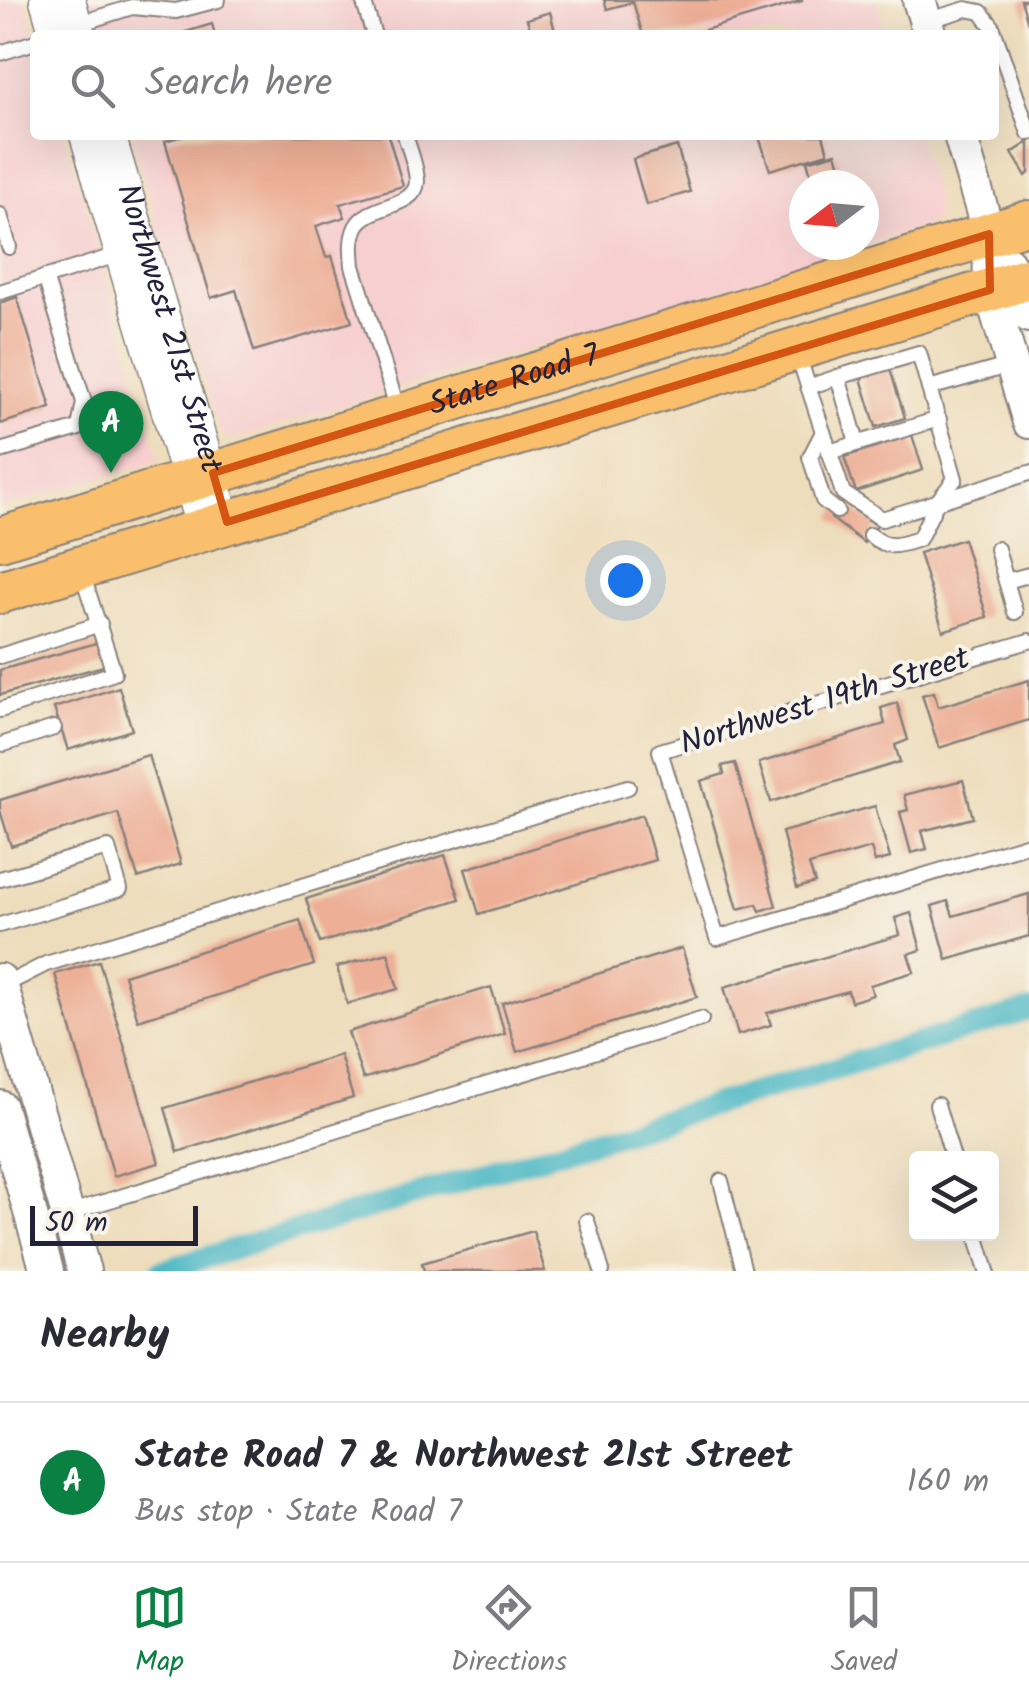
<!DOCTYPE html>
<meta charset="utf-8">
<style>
body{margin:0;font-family:Kalam,sans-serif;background:#f2f2f3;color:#2b2b33}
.controls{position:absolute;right:30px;bottom:30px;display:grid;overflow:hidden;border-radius:10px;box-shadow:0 10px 40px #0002}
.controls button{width:90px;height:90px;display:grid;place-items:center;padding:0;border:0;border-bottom:2px solid #e1e1e2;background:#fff;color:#2b2b33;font:50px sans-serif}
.compass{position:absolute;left:789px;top:170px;width:90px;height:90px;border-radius:50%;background:#fff;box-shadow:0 10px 40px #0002;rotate:254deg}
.scale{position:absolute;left:30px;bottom:25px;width:168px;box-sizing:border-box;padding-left:10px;border:5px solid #22223b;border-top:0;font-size:28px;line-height:35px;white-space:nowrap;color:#22223b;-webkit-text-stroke:8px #f7f3e8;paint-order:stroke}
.you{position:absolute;left:625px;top:580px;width:35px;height:35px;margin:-25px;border:8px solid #fff;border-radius:50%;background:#1a73e8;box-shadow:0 0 0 15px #1a73e833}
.badge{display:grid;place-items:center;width:65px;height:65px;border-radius:50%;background:#0b8043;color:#fff;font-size:32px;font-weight:700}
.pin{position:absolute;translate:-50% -82px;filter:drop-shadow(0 2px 5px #0008)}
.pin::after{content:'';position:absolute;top:52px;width:35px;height:30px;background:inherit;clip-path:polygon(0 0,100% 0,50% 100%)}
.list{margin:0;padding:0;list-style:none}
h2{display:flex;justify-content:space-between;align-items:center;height:130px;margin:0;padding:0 40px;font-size:42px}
h2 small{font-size:32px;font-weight:400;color:#7c7c81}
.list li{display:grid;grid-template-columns:65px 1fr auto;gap:30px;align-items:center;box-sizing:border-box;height:160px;padding:0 40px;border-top:2px solid #e1e1e2}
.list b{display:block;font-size:38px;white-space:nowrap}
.list p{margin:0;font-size:32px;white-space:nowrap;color:#7c7c81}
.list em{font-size:32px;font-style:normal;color:#7c7c81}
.icon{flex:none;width:55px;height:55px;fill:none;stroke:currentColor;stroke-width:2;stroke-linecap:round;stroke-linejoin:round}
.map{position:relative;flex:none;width:1029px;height:1271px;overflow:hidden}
.search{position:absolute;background:#fff;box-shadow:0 10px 40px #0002;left:30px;right:30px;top:30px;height:110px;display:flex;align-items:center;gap:25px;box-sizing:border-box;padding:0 35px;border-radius:10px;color:#7c7c81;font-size:38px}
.sheet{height:290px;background:#fff}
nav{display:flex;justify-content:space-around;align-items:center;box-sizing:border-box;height:140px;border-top:2px solid #e1e1e2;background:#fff;font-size:28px;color:#7c7c81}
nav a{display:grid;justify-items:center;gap:5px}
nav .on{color:#0b8043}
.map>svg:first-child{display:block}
.built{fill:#f7cfd0;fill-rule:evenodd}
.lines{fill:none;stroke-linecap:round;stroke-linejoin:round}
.canal{stroke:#4ab7c4;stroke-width:22}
.building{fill:#edaf96}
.service-casing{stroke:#88807c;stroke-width:18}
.minor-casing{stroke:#88807c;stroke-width:31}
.tertiary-casing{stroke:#88807c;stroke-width:36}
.primary-casing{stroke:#88807c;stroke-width:46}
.service{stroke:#fff;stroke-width:14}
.minor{stroke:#fff;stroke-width:28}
.tertiary{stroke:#fff;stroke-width:32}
.primary{stroke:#f9bf6d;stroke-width:42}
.marked{fill:none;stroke:#d45411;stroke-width:8;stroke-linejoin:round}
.labels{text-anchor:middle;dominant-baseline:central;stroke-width:8;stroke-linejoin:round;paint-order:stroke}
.street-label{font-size:32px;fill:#22223b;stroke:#f7f3e8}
</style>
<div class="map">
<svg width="1029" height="1271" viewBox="0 0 1029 1271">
<rect width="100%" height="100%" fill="#f7f3e8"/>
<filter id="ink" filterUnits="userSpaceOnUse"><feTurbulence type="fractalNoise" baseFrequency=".01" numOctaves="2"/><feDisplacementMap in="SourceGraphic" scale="20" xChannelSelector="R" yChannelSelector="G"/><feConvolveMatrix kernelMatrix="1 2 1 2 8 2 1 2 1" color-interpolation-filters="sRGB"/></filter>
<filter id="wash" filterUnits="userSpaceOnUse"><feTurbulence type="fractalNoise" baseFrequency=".0048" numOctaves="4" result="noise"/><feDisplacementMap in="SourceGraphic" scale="40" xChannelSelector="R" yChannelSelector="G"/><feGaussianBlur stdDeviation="2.25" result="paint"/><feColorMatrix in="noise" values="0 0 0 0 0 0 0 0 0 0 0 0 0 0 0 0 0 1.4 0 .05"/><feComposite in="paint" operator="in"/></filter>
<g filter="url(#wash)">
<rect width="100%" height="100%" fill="#eeddbc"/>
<!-- built -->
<g class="built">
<path d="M0,0H24L35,38V135H64L160,460L0,508Z"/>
<path d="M90,0H876L887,35H101Z"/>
<path d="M131,135H917L936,201V217L926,226L753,280L234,439L226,437L219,431ZM804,185H864V245H804Z"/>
</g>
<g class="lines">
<!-- canal -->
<path class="canal" d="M161,1271L1029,1010"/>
</g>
<g id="blocks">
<!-- building -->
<g class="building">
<path d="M604,0H802V1L688,35H643L633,2L607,9Z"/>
<path d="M1021,0H1029V23H1028Z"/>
<path d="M550,12L556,35H532L527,19Z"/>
<path d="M212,24L215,35H180L179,34Z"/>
<path d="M185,135H388L403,186L340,204L345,217L316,226L326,257L332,256L352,322L254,351L236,290L211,298L165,141Z"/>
<path d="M765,135H823L828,153L770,170L759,137Z"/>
<path d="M1029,142V173L1026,176L1012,153Z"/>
<path d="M677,146L690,192L646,205L633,159Z"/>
<path d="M836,153L846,185H814L807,161Z"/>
<path d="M17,297L51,408L0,424V303Z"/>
<path d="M889,366L905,418L876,427L860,375Z"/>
<path d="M912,435L923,470L856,492L844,457Z"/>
<path d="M843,502L877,526L864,543L831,518Z"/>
<path d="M963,539L987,617L943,631L919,553Z"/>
<path d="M100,642L107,665L0,695V670Z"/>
<path d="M1029,680V720L939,748L922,695L934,692L938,707Z"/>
<path d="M119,687L132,730L68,750L54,708Z"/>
<path d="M897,703L908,740L895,745L900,762L771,802L759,763L885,724L881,708Z"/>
<path d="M148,755L181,864L138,878L118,813L11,846L0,810V800Z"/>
<path d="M735,763L776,906L760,911L757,904L738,909L701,781L724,774L722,766Z"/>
<path d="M963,780L973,818L922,831L927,849L911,853L900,812L908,810L904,795Z"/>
<path d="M875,806L890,858L875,862L871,848L809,865L815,883L797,888L782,832Z"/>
<path d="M642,815L655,860L479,914L465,869Z"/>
<path d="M445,855L460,899L320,943L306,899Z"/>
<path d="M1029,894V936L947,960L932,906L948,901L953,916Z"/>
<path d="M911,913L921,950L908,954L914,972L870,985L873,995L851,1002L848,991L767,1013L771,1025L738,1035L724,987L900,935L895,918Z"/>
<path d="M300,920L314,965L138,1020L124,975Z"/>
<path d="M682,948L697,997L517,1052L502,1003Z"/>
<path d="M388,953L398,989L347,1004L337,967Z"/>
<path d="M99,961L159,1163L114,1176L55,974Z"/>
<path d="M491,987L505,1034L363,1079L348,1032Z"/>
<path d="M340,1055L353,1098L178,1152L165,1108Z"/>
<path d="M533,1231L545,1271H424L422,1263Z"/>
</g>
</g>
</g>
<g filter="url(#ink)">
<use href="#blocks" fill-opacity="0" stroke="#88807c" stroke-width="2.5"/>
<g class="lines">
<!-- service casing -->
<g class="service-casing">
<g id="service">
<path d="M363,0L374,35"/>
<path d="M926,21L966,9L981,12L992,26L1029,133"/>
<path d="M75,25L132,7L176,11L218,0"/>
<path d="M0,53L35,42"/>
<path d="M0,215L9,247"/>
<path d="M0,292L120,254"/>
<path d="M797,352L843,493L882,519L1029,473"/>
<path d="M808,387L838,377"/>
<path d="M398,410L353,266C352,253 350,240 356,227C368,203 415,209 417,182C417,167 409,149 405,135"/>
<path d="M823,432L810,457L823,500L837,511"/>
<path d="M857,443L838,377L919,353L929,388"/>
<path d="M0,451L79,428L84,402L45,277"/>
<path d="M829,452L939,419"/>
<path d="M870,535C889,550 897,546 919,539L937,502L955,479L929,388L1011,365"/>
<path d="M997,549L1006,581"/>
<path d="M1015,612L1006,581L1029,575"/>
<path d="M1029,641L660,751L717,938L1029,844"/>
<path d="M0,656L100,624"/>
<path d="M0,710L114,673L82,573"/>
<path d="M4,744L54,728"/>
<path d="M0,879L108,848L120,889L0,925"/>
<path d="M1,987L46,964L628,787"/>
<path d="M937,1105L953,1158"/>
<path d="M721,1181L744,1271"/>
<path d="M68,1213L701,1019"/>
<path d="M587,1221L602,1271"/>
<path d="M976,1234L987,1271"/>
</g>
</g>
<!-- minor casing -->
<g class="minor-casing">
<g id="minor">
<path d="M44,0L54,35"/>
<path d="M71,0L81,35"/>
<path d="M84,135L201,530"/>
<path id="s1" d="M111,135L227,522"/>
</g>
</g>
<!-- tertiary casing -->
<g class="tertiary-casing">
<g id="tertiary">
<path d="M919,0L930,35"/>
<path d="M960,135L989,234L990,290L1029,422"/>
<path d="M1008,263L1019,281L1029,316"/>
<path d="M0,980L84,1271"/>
<path d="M0,1107L47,1271"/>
</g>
</g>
<!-- primary casing -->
<g class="primary-casing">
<g id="primary">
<path id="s2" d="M0,539L1029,222"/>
<path d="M0,592L1029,278"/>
</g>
</g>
<!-- service -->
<use href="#service" class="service"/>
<!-- minor -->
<use href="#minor" class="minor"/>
<!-- tertiary -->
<use href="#tertiary" class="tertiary"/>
<!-- primary -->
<use href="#primary" class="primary"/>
</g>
</g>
<!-- marked area -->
<path class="marked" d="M989,234L990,290L227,522L213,473Z"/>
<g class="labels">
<!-- street labels -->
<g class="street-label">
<text stroke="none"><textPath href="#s1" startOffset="202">Northwest 21st Street</textPath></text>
<text stroke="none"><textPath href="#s2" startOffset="538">State Road 7</textPath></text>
<text transform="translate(825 702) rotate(-17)">Northwest 19th Street</text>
</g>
</g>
</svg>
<div class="controls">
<button><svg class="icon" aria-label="layers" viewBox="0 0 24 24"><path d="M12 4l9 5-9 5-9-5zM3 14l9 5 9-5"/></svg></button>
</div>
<svg class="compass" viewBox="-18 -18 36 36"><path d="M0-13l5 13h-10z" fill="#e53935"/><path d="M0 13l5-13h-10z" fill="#7c7c81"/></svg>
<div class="scale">50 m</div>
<div class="you"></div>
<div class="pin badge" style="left:111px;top:473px">A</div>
<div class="search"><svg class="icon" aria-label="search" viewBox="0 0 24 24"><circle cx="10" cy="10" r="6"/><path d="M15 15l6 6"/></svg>Search here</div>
</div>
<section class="sheet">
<h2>Nearby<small></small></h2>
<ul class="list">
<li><span class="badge">A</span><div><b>State Road 7 &amp; Northwest 21st Street</b><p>Bus stop · State Road 7</p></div><em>160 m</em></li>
</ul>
</section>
<nav>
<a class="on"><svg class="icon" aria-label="map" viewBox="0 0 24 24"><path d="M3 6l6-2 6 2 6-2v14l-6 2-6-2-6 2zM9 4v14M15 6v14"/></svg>Map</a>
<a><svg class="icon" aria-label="directions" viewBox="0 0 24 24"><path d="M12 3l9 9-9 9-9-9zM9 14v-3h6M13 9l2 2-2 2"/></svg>Directions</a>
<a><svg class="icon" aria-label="saved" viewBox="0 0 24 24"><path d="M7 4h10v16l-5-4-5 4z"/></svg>Saved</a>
</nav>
